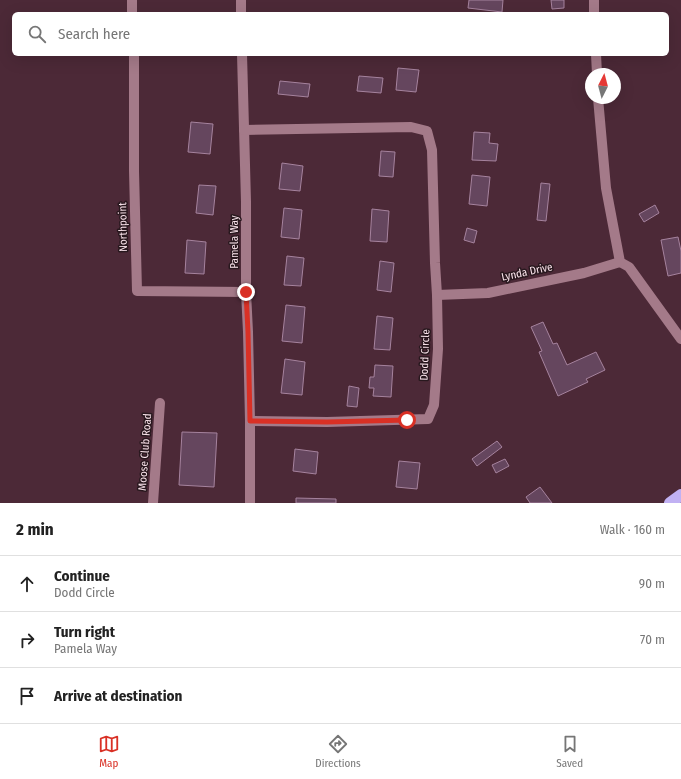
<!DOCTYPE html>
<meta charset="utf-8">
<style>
body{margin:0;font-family:"Fira Sans Condensed",sans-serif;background:#f2f2f2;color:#222}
.compass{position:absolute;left:585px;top:68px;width:36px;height:36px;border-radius:50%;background:#fff;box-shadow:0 4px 16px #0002;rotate:6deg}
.stop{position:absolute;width:12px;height:12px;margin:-9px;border:3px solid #d93025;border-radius:50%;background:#fff}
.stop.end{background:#d93025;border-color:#fff;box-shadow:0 1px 4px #0008}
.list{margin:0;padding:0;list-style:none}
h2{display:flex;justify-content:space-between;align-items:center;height:52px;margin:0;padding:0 16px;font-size:17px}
h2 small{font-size:13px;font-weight:400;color:#767676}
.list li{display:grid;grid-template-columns:26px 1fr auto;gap:12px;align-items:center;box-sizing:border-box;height:56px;padding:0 16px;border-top:1px solid #e0e0e0}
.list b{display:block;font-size:15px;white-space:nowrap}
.list p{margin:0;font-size:13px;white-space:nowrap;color:#767676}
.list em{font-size:13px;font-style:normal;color:#767676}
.icon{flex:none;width:22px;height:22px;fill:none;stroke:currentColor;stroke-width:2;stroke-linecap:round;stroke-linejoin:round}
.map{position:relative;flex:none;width:681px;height:503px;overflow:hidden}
.search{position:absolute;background:#fff;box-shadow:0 4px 16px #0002;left:12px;right:12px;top:12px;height:44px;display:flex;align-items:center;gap:10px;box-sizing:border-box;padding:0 14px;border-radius:6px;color:#767676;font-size:15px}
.sheet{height:220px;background:#fff}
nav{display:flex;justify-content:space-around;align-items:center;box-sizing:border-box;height:56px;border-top:1px solid #e0e0e0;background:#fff;font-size:11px;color:#767676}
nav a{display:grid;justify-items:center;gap:2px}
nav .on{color:#d93025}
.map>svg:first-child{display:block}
.building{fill:#65465e;stroke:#a6839e}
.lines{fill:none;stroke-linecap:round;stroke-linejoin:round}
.minor{stroke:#a47a89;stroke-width:10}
.highway{stroke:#c1b1f3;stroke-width:12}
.route{stroke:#d93025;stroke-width:5}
.labels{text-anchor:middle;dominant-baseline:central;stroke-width:3;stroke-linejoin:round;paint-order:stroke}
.street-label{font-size:11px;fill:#fbe4ec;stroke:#28181e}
</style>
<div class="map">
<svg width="681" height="503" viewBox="0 0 681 503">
<rect width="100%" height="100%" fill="#4c2937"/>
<!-- building -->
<g class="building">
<path d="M469,0H503L502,12L468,8Z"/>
<path d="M551,0H564V8L552,9Z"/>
<path d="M398,68L419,70L416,92L396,90Z"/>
<path d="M359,76L383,78L381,93L357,91Z"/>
<path d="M280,81L310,84L308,97L278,94Z"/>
<path d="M191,122L213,124L210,154L188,152Z"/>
<path d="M474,132L490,133L489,143L498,144L496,161L472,160Z"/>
<path d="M381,151L395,152L393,177L379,176Z"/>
<path d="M282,163L303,166L300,191L279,189Z"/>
<path d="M472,175L490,177L487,206L469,204Z"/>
<path d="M541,183L550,184L546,221L537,220Z"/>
<path d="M199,185L216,186L213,215L196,213Z"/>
<path d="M655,205L659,213L644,222L639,214Z"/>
<path d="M284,208L302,210L299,239L281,237Z"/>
<path d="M372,209L389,211L387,242L370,241Z"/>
<path d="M467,228L477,231L474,243L464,240Z"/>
<path d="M678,237L681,251V273L668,276L661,240Z"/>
<path d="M187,240L206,242L204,274L185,273Z"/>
<path d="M287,256L304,258L301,286L284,285Z"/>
<path d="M380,261L394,263L391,292L377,290Z"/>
<path d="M286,305L305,307L302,343L282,341Z"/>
<path d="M377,316L393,318L390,350L374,349Z"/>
<path d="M543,322L553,344L557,343L567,365L596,352L605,370L586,379L588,382L558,396L539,352L542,351L531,327Z"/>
<path d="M285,359L305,362L302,395L281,393Z"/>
<path d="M375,365L393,366L391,397L373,396L374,388H369L370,377H374Z"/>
<path d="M349,386L359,388L357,407L347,406Z"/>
<path d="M182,432L217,433L214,487L179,485Z"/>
<path d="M497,441L502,447L477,466L472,459Z"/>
<path d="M295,449L318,452L316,474L293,471Z"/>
<path d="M505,459L509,466L496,473L492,465Z"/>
<path d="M399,461L420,463L417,489L396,487Z"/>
<path d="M540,487L552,503H530L526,497Z"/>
<path d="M296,498L336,499V503H296Z"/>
</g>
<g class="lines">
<!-- minor -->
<g class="minor">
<path d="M132,0V14"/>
<path d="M241,0V14"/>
<path d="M594,0V14"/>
<path d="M134,54V171L137,291L246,292"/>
<path d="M242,54L246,202V292L248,332L250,421V503"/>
<path d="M596,54L597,74"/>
<path d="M598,98L606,188L620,262L629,267L681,339"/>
<path d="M244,130L411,127L427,131L432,150L435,263L437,295L438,349L434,405L428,419L327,422L250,421"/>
<path d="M437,295L488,293L584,273L620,262"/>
<path d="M153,503L160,403"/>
</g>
<!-- highway -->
<path class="highway" d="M670,503L681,495"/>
</g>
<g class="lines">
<!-- route -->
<path class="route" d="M246,292L248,332L250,421L327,422L407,420"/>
</g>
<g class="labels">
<!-- street labels -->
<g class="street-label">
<text transform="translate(123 227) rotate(-91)">Northpoint</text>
<text transform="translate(234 242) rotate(-90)">Pamela Way</text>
<text transform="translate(527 272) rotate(-12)">Lynda Drive</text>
<text transform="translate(425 355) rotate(-88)">Dodd Circle</text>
<text transform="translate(145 452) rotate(-86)">Moose Club Road</text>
</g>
</g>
</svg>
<svg class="compass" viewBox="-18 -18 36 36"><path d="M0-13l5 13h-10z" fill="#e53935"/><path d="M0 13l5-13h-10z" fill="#767676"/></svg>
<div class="stop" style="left:407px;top:420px"></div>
<div class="stop end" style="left:246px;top:292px"></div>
<div class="search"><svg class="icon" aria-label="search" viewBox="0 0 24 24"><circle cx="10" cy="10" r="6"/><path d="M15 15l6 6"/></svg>Search here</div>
</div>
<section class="sheet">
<h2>2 min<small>Walk · 160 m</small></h2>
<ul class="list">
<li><svg class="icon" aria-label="ahead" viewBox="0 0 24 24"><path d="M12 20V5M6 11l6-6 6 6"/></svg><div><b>Continue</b><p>Dodd Circle</p></div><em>90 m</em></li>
<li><svg class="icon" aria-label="right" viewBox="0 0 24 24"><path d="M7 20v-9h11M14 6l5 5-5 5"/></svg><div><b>Turn right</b><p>Pamela Way</p></div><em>70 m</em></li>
<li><svg class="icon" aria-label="arrive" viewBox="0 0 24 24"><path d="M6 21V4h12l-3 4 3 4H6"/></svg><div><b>Arrive at destination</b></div></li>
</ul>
</section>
<nav>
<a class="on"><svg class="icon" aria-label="map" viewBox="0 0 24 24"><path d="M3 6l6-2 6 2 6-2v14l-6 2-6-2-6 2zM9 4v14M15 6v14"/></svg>Map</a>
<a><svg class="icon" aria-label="directions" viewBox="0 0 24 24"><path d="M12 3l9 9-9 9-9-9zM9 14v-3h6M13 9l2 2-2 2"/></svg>Directions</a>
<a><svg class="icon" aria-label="saved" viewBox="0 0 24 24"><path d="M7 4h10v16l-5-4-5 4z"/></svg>Saved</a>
</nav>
